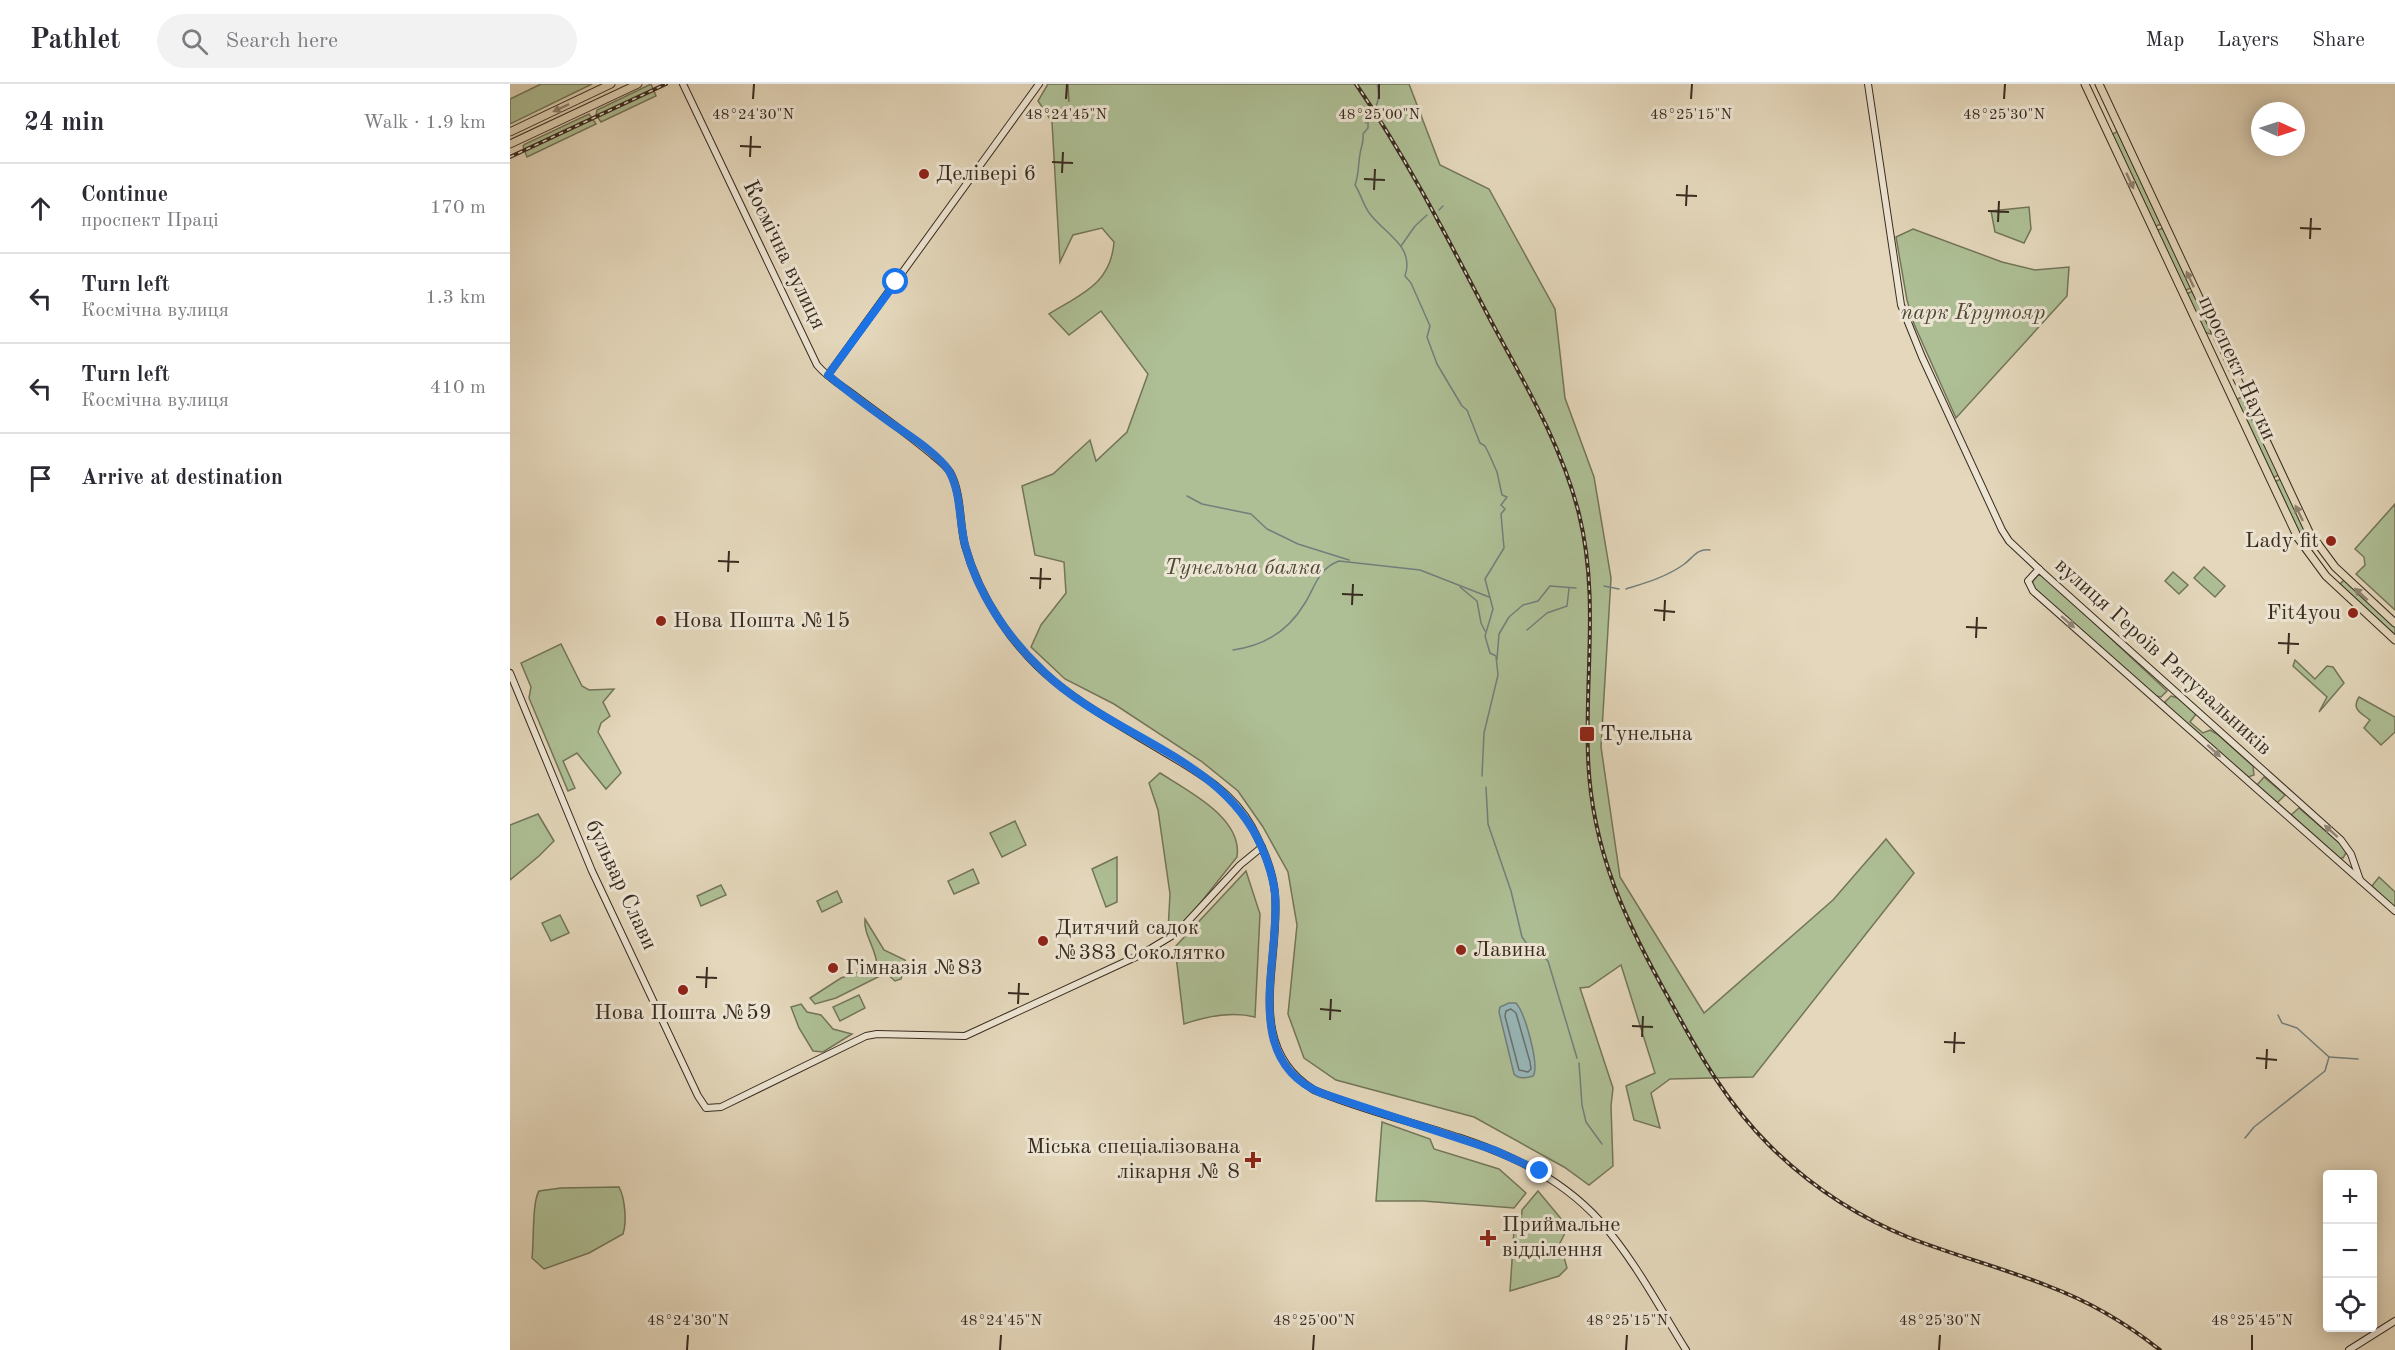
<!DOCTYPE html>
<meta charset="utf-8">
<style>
body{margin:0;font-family:"Old Standard TT",serif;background:#f2f2f3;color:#2b2b33}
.controls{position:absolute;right:18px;bottom:18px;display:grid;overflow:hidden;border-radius:6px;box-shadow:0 3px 15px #0003}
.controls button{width:54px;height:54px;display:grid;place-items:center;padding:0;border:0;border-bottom:2px solid #e1e1e2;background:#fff;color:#2b2b33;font:30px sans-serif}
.compass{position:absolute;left:1741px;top:18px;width:54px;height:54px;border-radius:50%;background:#fff;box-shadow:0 3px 15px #0003;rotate:93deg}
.stop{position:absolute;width:18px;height:18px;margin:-14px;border:4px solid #1a73e8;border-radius:50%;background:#fff}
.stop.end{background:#1a73e8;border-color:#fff;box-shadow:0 2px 6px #0008}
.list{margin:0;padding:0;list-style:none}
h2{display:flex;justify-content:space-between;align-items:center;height:78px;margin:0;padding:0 24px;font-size:26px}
h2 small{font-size:20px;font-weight:400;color:#7c7c81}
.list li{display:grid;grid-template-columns:39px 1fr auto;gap:18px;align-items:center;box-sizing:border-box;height:90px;padding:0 24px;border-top:2px solid #e1e1e2}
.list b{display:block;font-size:22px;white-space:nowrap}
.list p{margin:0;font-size:20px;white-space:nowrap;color:#7c7c81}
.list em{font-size:20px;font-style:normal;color:#7c7c81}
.icon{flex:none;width:33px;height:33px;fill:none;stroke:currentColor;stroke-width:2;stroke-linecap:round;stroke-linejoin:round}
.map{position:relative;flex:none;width:1885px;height:1266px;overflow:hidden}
header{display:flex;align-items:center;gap:36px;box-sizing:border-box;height:84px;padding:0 30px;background:#fff;border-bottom:2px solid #e1e1e2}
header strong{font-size:28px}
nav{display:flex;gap:33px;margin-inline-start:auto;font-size:21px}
.search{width:420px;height:54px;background:#f2f2f3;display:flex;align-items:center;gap:15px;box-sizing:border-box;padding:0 21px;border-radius:33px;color:#7c7c81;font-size:22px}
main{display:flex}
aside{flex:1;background:#fff}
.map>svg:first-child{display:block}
.green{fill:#aebf95;stroke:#73755a;stroke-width:1.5}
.water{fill:#98b7b9;stroke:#727f7c;stroke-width:1.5}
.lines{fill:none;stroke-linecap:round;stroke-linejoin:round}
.shore{stroke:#68716c;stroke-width:1.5}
.stream{stroke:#727f7c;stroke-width:1.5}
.secondary-casing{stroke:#382b20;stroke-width:8}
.primary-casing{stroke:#382b20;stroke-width:9}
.secondary{stroke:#ede5d3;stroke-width:6}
.primary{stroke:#e4d7bb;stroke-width:7}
.rail-casing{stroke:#382b20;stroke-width:4}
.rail{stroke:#ede5d3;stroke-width:1.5;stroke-dasharray:4.5;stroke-linecap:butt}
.oneway{fill:#8e816e}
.oneway2{fill:#92887a}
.route{stroke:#1a73e8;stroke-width:8}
.ticks{fill:none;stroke:#382b20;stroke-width:2}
.poi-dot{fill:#8f2418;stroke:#ede5d3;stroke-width:2}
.labels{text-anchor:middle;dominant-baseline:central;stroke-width:6;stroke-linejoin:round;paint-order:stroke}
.poi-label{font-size:22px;fill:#382b20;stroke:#ede5d3;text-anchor:start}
.street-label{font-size:22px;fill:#382b20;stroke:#ede5d3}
.park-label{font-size:22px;font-style:italic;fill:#504937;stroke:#ede5d3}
.ticks-label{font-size:15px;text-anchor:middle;fill:#382b20;stroke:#ede5d3;stroke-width:6;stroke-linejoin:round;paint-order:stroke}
</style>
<header>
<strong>Pathlet</strong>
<div class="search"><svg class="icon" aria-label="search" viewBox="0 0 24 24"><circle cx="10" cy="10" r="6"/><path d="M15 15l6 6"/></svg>Search here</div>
<nav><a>Map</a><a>Layers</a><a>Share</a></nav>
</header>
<main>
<aside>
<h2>24 min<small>Walk · 1.9 km</small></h2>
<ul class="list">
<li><svg class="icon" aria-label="ahead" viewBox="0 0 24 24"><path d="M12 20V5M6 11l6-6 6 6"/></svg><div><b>Continue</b><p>проспект Праці</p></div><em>170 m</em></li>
<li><svg class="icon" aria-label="left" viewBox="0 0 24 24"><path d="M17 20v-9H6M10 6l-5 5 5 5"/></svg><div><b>Turn left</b><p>Космічна вулиця</p></div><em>1.3 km</em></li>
<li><svg class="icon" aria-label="left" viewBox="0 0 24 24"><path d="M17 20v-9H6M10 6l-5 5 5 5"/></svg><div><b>Turn left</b><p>Космічна вулиця</p></div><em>410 m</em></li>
<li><svg class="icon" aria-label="arrive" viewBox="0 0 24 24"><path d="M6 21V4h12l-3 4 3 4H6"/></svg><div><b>Arrive at destination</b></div></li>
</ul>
</aside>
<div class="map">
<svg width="1885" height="1266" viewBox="0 0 1885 1266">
<rect width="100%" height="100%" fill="#e4d7bb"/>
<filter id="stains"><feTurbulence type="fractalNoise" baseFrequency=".00333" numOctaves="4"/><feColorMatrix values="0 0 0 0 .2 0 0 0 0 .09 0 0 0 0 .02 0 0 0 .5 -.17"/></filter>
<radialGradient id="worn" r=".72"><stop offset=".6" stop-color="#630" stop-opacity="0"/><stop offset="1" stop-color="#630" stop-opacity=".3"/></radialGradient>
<!-- green -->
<g class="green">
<path d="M31,0H82L0,40V15Z"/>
<path d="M141,0L146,12L91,38L86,31L87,26Z"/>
<path d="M538,0H557L559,18L558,0H899L930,81L979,105L1045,225L1055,314L1084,393L1101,494L1091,663L1110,793L1194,929L1323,816L1376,755L1404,789L1243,993L1160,995L1141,1009L1150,1044L1124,1036L1116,1002L1145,989L1111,881L1079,903L1070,904L1103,1004L1101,1022L1103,1082L1079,1101L1054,1083L964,1033L826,996L794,974L778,930L787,841L778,788L753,743L728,707L691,677L604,620L555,595L521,563L531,541L556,509L554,478L525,471L512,402L543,390L580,356L586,377L617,348L638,290L591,227L559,251L539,230C571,210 601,200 604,158L592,144L563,151L550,178L542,38L528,17Z"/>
<path d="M79,30L86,40L17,73L13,62L15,60Z"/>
<path d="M1608,47L1651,140L1644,143L1601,51Z"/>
<path d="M1519,123L1521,145L1514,159L1485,148L1481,127Z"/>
<path d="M1653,144L1681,204L1674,207L1646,147Z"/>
<path d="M1403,145L1492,178L1525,186L1559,183L1557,212L1446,334L1404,240L1397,216L1386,153Z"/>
<path d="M1683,207L1704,251L1694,248L1676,210Z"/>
<path d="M1732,313L1769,391L1762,394L1725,316Z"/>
<path d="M1771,395L1797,450L1791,453L1764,398Z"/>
<path d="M1885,420V526L1846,490L1855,481L1854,473L1845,465Z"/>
<path d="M1694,483L1715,502L1705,513L1684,494Z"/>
<path d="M1663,488L1678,501L1669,510L1655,497Z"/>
<path d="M1528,491L1534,492L1657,607L1651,613L1646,612L1526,506L1522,501L1523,497Z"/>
<path d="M1834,496L1885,542V552L1829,501Z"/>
<path d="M51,560L72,602L79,606L104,605L93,618L100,632L91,639L88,648L111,689L96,705L67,669L53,677L65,704L58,707L19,614L21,603L11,579Z"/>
<path d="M1785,576L1805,595L1817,582L1823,583L1834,599L1809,628L1817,613L1783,582Z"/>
<path d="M1661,612L1668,614L1686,630L1680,638L1693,649L1700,646L1707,650L1743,682L1744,691L1738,693L1657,622L1655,618Z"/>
<path d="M1849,613L1885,633V648L1871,661L1854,644L1860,636C1851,629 1841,625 1849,613Z"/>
<path d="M650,689C678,707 733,734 727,773L672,842L658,847L660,810L648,726L639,699Z"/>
<path d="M1754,693L1775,711L1767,719L1747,701Z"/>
<path d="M1789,724L1835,764L1836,769L1833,774H1829L1781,731Z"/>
<path d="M28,730L44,757L29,772L0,796V741Z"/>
<path d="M505,737L516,761L492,773L480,749Z"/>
<path d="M607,773V818L596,823L582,785Z"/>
<path d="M463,785L469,799L444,810L438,797Z"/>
<path d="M736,787L750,830L745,933C721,927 697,932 674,940L665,863Z"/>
<path d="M1869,793L1885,808V825L1862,802Z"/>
<path d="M211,801L216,811L191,822L187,812Z"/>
<path d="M327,807L332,818L312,828L307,817Z"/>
<path d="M50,831L59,849L41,857L32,839Z"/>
<path d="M355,835L374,866L395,876L396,879L391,895L385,897L376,889L326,914L305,920L300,914L331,894L367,882C367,866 353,850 355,835Z"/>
<path d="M349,911L355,924L330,937L323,923Z"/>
<path d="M291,920L297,928L311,931L323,945L342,950L313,968L303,967L289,944L281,923Z"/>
<path d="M872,1038L920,1055L924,1065L989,1085L1016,1109L1004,1124L913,1117H866Z"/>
<path d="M109,1103C115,1114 117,1138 113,1150L79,1169L34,1185L22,1174C24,1158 22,1118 29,1107L51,1104Z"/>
<path d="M1028,1107L1058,1143L1050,1159L1057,1184L1049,1192L1000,1207L1004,1146L1011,1140L1012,1126Z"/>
</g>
<!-- water -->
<path class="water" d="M999,919H1006C1015,929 1030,982 1023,992C1017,994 1009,996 1004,990L989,928L990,923Z"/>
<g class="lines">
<!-- shore -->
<path class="shore" d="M1001,925L1006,929L1020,978L1021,985L1018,988L1009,986L995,932L996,927Z"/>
<!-- stream -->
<g class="stream">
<path d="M867,0C870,11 869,24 858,31V44L853,50C854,59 851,62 850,70C848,81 849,90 845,101C851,110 853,121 860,130C875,150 905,162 895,192L901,199L920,242L917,253L927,280L952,322L957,326L970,359L975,362L979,370L987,388L992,411L997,413L991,421L995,425L991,430L994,464L975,495L983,525L975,552L980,569L986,572L988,591L974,649L972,692"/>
<path d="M853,29L856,39"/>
<path d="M929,126L933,122"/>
<path d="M891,162L905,142L917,131"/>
<path d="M677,412L692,420L741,430L757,445L788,460L839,476"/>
<path d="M1094,502L1109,505"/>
<path d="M950,503L967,517L971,539L975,547"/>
<path d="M1116,505C1135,499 1156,493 1173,481C1183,474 1187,464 1200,466"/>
<path d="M1017,546L1037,529L1057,522L1059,504"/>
<path d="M723,566C754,562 779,546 795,519C806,501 808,485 829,477L910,486L979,513"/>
<path d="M987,575L989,550L999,533L1013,521L1028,517L1040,502L1066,504"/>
<path d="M976,703L978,740L1001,807L1012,853L1017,860"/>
<path d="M1024,864L1038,877L1067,974"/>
<path d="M1819,973L1848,975"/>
<path d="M1069,979L1072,1021L1076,1038L1092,1060"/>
<path d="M1735,1054L1744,1043L1815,987L1819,973L1787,944L1772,939L1768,931"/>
</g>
<!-- secondary casing -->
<g class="secondary-casing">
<g id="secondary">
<path d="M173,0L307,281C317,293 332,302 344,311C369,330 395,348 419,368C426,374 435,380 440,388C452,410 449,438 455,462C470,514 503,564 545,598C577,624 614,644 649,665C684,686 722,706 742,743C753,764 763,786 765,810C771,878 732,962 804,1006C902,1047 1015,1054 1090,1137C1124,1175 1149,1223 1176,1266"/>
<path d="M1358,0L1391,221L1412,273L1492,446L1499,457L1532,488L1831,756L1841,770L1850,796"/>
<path d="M318,291L529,0"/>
<path d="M1529,485L1518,497L1523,507L1885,827"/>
<path d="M0,589L82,787L188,1012L196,1024L211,1023L356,952L367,950L455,952L632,870L668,848L730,781L752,763"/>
<path d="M1839,1266L1885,1237"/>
</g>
</g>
<!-- primary casing -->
<g class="primary-casing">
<g id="primary">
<path d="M1575,0L1788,454L1816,492L1885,556"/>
<path d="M1589,0L1799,448L1825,483L1885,539"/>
<path d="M0,48L101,0"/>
<path d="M0,60L128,0"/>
</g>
</g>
<!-- secondary -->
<use href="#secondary" class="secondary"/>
<!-- primary -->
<use href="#primary" class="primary"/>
<!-- rail casing -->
<g class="rail-casing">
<g id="rail">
<path d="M846,0C898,76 939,157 982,239C1015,300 1052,362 1069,430C1089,511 1075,590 1078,672C1081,767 1117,841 1163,922C1190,972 1218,1020 1259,1061C1299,1101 1348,1133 1400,1154C1446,1172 1493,1184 1538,1202C1578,1217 1616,1239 1650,1266"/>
<path d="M0,73L156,0"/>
</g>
</g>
<!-- rail -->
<use href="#rail" class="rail"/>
</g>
<!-- one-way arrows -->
<defs><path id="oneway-solid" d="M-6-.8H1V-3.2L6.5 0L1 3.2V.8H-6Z" transform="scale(1.5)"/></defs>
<g class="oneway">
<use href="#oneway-solid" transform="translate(51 24) rotate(155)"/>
<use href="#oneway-solid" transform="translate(1620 97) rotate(65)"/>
<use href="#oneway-solid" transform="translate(1680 195) rotate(-115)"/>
<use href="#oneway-solid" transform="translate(1789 429) rotate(-116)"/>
<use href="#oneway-solid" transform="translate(1851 510) rotate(-138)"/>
</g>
<g class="oneway2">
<use href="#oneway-solid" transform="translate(1558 538) rotate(41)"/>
<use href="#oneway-solid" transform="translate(1704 667) rotate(42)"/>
<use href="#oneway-solid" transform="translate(1821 747) rotate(-138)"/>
</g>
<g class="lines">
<!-- route -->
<path class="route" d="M386,198L318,291C337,307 357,322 378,337C395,349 428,369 439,387C451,408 449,437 455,461C467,509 497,553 533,587C600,653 713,672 752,764C758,778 763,794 765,809C771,875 729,975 811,1009L984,1066L1030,1087"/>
</g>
<!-- ticks -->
<path class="ticks" d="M243,15L244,0M556,15L557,0M869,15V0M1181,15L1182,0M1494,15L1495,0M230,62L251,63M240,73L241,52M542,78L563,79M552,89L553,68M854,95L875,96M864,106L865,85M1166,111L1187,112M1176,122L1177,101M1478,127L1499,128M1488,138L1489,117M1790,144L1811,145M1800,155L1801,134M208,477L229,478M218,488L219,467M520,494L541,495M530,505L531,484M832,510L853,511M842,521L843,500M1144,526L1165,528M1154,537L1155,516M1456,543L1477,544M1466,554L1467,533M1768,559L1789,560M1778,570L1779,549M186,893L207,894M196,904L197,883M498,909L519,910M508,920L509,899M810,925L831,927M820,936L821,915M1122,942L1143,943M1132,953L1133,932M1434,958L1455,959M1444,969L1445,948M1746,974L1767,976M1756,985L1757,965M177,1266L178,1251M490,1266L491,1251M803,1266L804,1251M1116,1266L1117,1251M1429,1266L1430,1251M1742,1266V1251"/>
<!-- markers -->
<g class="poi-dot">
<circle cx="414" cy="90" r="6"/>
<circle cx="1821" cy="457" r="6"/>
<circle cx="1843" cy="529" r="6"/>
<circle cx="151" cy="537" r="6"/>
<rect x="1069" y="642" width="16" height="16" rx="3"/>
<circle cx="533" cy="857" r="6"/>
<circle cx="951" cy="866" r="6"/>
<circle cx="323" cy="884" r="6"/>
<circle cx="173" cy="906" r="6"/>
<path d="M740 1067h6v6h6v6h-6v6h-6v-6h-6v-6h6z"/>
<path d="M975 1145h6v6h6v6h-6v6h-6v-6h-6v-6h6z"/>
</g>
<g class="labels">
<!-- poi labels -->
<g class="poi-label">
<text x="426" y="90">Делівері 6</text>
<text x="1809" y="457" text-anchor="end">Lady fit</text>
<text x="1831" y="529" text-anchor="end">Fit4you</text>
<text x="163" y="537">Нова Пошта №15</text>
<text x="1090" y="650">Тунельна</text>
<text x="545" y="844">Дитячий садок<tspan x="545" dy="25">№383 Соколятко</tspan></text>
<text x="963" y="866">Лавина</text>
<text x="335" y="884">Гімназія №83</text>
<text x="173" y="929" text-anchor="middle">Нова Пошта №59</text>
<text x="730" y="1063" text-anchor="end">Міська спеціалізована<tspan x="730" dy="25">лікарня № 8</tspan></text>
<text x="992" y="1141">Приймальне<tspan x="992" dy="25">відділення</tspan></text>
</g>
<!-- street labels -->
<g class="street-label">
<text transform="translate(274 171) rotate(64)">Космічна вулиця</text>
<text transform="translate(1727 284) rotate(65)">проспект Науки</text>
<text transform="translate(1653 573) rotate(42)">вулиця Героїв Рятувальників</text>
<text transform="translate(111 801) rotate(65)">бульвар Слави</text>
</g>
<!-- park labels -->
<g class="park-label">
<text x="1463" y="229">парк Крутояр</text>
<text x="733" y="484">Тунельна балка</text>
</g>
</g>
<g class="ticks-label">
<text x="243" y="35">48°24'30"N</text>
<text x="556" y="35">48°24'45"N</text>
<text x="869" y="35">48°25'00"N</text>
<text x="1181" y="35">48°25'15"N</text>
<text x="1494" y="35">48°25'30"N</text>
<text x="178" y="1241">48°24'30"N</text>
<text x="491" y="1241">48°24'45"N</text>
<text x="804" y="1241">48°25'00"N</text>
<text x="1117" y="1241">48°25'15"N</text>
<text x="1430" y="1241">48°25'30"N</text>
<text x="1742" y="1241">48°25'45"N</text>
</g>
<rect width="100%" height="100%" filter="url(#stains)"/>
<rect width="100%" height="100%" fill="url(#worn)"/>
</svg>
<div class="controls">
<button>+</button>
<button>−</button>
<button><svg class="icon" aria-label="locate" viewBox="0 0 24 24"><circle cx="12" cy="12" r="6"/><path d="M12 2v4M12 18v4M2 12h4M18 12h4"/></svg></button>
</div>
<svg class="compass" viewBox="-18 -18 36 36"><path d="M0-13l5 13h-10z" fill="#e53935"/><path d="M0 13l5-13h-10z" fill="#7c7c81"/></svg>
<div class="stop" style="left:386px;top:198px"></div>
<div class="stop end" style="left:1030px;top:1087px"></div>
</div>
</main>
